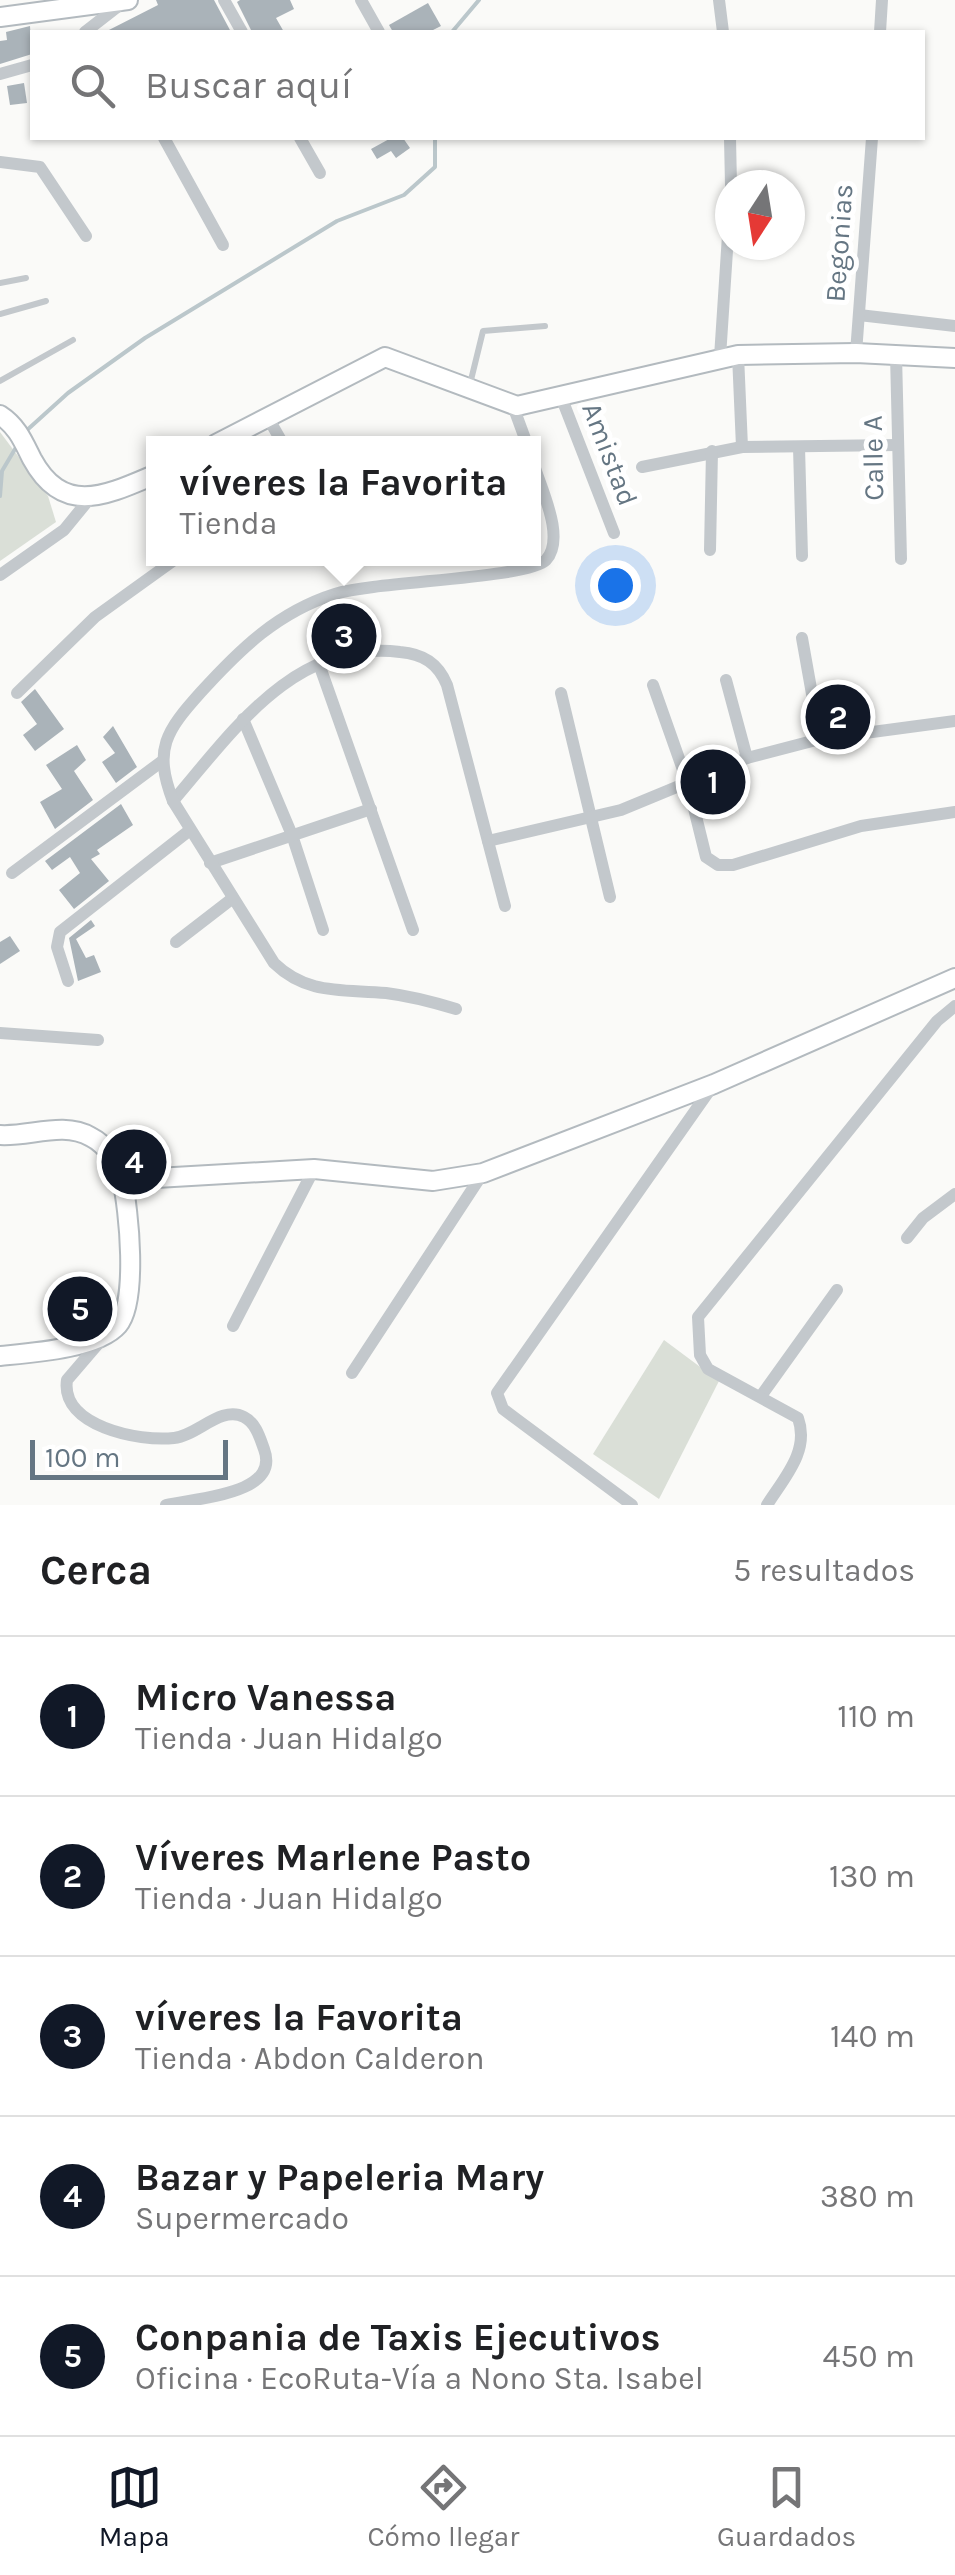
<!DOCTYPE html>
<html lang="es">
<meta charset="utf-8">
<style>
body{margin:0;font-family:Karla,sans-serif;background:#f2f2f2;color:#202124}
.compass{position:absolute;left:715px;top:170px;width:90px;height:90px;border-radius:50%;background:#fff;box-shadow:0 2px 8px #0004;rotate:192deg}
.scale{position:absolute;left:30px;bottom:25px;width:198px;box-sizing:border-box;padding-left:10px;border:5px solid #657683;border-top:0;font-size:28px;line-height:35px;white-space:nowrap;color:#657683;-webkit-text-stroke:8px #fff;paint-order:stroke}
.you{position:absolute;left:615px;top:585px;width:35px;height:35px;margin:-25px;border:8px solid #fff;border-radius:50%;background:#1a73e8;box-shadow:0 0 0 15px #1a73e833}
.badge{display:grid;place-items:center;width:65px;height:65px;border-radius:50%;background:#111827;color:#fff;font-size:32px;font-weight:700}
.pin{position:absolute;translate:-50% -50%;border:5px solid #fff;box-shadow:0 2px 10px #0006}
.popup{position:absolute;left:146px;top:436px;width:395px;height:130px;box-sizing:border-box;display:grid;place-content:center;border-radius:0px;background:#fff;filter:drop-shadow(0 2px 8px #0005);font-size:32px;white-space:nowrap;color:#757577}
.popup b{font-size:38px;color:#202124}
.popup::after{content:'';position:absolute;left:50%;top:100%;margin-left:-20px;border:20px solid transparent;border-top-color:#fff}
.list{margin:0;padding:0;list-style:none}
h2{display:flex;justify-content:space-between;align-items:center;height:130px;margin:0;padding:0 40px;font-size:42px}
h2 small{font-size:32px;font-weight:400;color:#757577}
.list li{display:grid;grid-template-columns:65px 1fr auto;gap:30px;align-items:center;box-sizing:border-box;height:160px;padding:0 40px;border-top:2px solid #e0e0e0}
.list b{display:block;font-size:38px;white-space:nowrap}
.list p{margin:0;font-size:32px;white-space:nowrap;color:#757577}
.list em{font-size:32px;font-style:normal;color:#757577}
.icon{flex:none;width:55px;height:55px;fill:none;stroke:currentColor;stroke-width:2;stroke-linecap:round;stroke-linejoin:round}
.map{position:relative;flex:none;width:955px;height:1505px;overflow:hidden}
.search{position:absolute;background:#fff;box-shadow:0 2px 8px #0004;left:30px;right:30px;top:30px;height:110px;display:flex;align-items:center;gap:25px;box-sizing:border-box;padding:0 35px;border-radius:0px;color:#757577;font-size:38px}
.sheet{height:930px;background:#fff}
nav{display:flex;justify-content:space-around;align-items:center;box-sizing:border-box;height:140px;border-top:2px solid #e0e0e0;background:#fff;font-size:28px;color:#757577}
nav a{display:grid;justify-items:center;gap:5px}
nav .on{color:#111827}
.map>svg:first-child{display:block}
.green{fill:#dadfd7}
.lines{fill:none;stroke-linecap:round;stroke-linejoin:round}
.stream{stroke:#bbc7cb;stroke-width:4}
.building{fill:#aab3b9}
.secondary-casing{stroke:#b3babf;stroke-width:22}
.lane{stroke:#c3c8cc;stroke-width:6}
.street{stroke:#c3c8cc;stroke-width:12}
.secondary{stroke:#fff;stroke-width:18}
.labels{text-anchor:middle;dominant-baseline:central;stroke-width:10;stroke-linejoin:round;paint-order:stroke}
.street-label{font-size:28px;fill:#657683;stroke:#fff}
</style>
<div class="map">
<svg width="955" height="1505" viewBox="0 0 955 1505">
<rect width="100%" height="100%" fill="#fafaf8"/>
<!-- green -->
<g class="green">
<path d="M0,432L48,496L56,522L0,561Z"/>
<path d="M664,1340L719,1381L659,1499L593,1454Z"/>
</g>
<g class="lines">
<!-- stream -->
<g class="stream">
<path d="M452,32L479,0"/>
<path d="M26,431L68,393L145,338L337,221L404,195L435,167V138"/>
<path d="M0,496L2,471L18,444"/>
</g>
</g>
<!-- building -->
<g class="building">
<path d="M156,0H214L231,32H105L158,5Z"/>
<path d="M240,0H290L294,9L276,18L284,32H252L237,2Z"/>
<path d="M428,3L441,26L429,32H393L389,25Z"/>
<path d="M30,26L32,54L0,64V41L7,40L6,32Z"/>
<path d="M24,83L27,103L10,105L7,86Z"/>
<path d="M391,138H403L410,148L396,158L391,151L377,159L371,149Z"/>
<path d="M35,689L64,729L35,751L23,735L37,724L21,702Z"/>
<path d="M113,726L137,767L116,783L102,762L115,753L103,737Z"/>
<path d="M77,745L86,760L74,771L93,800L55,829L40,802L62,789L46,765Z"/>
<path d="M121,804L133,825L97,850L100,854L91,859L109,881L74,909L59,890L80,873L70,857L52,870L45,861Z"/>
<path d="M91,920L95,926L76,939L86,958L94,955L101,972L78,981L69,938Z"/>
<path d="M10,936L20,951L0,964V942Z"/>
</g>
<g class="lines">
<!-- secondary casing -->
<g class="secondary-casing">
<g id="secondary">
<path d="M0,17L128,0"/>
<path d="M0,415C17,426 23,441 32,459C63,516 105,496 154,475"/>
<path d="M216,444L385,357L517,406L738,355L856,353L955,358"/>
<path d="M0,1135C30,1137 63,1121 91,1137C107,1145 118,1163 122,1180C129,1209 138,1302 118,1325C97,1349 30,1353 0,1356"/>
<path d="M122,1180L314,1169L433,1181L483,1173L714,1084L955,978"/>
</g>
</g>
<!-- lane -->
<g class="lane">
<path d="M0,283L26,278"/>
<path d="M0,314L46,301"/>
<path d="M0,381L73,340"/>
<path d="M470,384L483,331L545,326"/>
</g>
<!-- street -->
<g class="street">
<path d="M224,0L242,32"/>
<path d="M361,0L379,32"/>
<path d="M719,0L723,32"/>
<path d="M85,32L121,4"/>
<path d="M880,32L882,0"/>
<path d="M0,74L32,65"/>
<path d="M164,138L223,245"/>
<path d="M300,138L320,173"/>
<path d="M730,138L731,185"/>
<path d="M0,162L40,167L86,236"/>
<path d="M859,315L955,326"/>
<path d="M856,353L872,138"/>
<path d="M738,355L742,447"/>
<path d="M896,355L901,559"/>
<path d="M720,357L730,205"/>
<path d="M560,394L614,533"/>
<path d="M513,406L527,444"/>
<path d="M267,416L283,444"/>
<path d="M799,447L802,556"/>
<path d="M642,467L742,447L897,445"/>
<path d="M710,550L712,451"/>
<path d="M0,575L64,530L91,497"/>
<path d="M802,638L820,739"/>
<path d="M319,664L413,930"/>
<path d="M726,680L747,758"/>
<path d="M653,685L688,784L706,857L718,865H733L861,826L955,812"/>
<path d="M17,693L95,617L177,558"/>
<path d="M561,693L610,897"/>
<path d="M243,719L292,835L323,930"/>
<path d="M173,801C233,731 295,639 400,652C423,654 438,663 447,685L505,906"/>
<path d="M488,841L621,810L747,758L820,739L955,721"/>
<path d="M210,863L371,809"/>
<path d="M12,873L161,762"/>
<path d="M176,942L233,898"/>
<path d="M68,981L57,947L60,932L190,830"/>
<path d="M456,1009C433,1002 410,996 386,993C342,989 307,995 274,963L173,801C153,749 166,731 201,692C240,649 278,612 335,594C376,581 527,579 546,560C566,538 541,489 534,465"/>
<path d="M0,1033L98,1040"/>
<path d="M907,1238L923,1218L955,1194"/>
<path d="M233,1326L314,1169"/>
<path d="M103,1338L67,1380C60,1426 139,1442 174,1438C197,1436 221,1405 244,1417C256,1423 260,1438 264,1449C281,1495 195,1498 166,1505"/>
<path d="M352,1373L483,1173"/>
<path d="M761,1396L837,1290"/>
<path d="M632,1505L515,1418L503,1409L497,1393L714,1084"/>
<path d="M767,1505C784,1478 810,1451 798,1418L708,1369L700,1355L698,1317L937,1021L955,1006"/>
</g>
<!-- secondary -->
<use href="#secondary" class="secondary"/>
</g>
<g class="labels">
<!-- street labels -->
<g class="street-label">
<text transform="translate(839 243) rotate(-86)">Begonias</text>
<text transform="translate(610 454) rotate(69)">Amistad</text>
<text transform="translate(873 458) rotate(-91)">Calle A</text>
</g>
</g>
</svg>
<svg class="compass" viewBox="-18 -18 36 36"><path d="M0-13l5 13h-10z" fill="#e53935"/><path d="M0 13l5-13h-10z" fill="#757577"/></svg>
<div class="scale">100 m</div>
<div class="you"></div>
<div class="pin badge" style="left:713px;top:782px">1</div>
<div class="pin badge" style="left:838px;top:717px">2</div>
<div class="pin badge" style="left:344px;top:636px">3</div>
<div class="popup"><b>víveres la Favorita</b>Tienda</div>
<div class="pin badge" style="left:134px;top:1162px">4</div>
<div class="pin badge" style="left:80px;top:1309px">5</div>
<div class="search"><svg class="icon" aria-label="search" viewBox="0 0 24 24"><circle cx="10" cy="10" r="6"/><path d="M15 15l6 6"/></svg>Buscar aquí</div>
</div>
<section class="sheet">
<h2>Cerca<small>5 resultados</small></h2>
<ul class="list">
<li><span class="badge">1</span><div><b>Micro Vanessa</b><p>Tienda · Juan Hidalgo</p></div><em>110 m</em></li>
<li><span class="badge">2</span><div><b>Víveres Marlene Pasto</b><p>Tienda · Juan Hidalgo</p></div><em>130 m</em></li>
<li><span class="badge">3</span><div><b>víveres la Favorita</b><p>Tienda · Abdon Calderon</p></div><em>140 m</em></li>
<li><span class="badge">4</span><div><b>Bazar y Papeleria Mary</b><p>Supermercado</p></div><em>380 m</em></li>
<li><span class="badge">5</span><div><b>Conpania de Taxis Ejecutivos</b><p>Oficina · EcoRuta-Vía a Nono Sta. Isabel</p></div><em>450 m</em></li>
</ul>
</section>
<nav>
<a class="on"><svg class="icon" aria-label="map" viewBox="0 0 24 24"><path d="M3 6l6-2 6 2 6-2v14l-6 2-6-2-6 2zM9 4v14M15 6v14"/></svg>Mapa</a>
<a><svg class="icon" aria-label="directions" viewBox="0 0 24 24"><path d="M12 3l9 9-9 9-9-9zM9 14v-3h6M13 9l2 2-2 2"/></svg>Cómo llegar</a>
<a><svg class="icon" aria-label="saved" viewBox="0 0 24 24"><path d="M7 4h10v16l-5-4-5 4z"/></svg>Guardados</a>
</nav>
